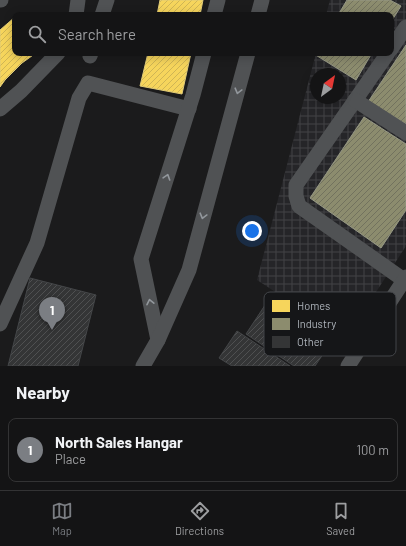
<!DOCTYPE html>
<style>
body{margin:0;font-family:Barlow,sans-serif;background:#212122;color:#f1f3f6}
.compass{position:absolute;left:310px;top:68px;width:36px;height:36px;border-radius:50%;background:#141415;box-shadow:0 2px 10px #0003;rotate:33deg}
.you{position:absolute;left:252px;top:231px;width:14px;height:14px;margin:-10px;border:3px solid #fff;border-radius:50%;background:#1a73e8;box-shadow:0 0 0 6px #1a73e833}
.badge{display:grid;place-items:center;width:26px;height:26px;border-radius:50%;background:#7b7e83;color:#fff;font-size:13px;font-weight:700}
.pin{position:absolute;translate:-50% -33px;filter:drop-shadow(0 1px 2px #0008)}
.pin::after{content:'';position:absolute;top:21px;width:14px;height:12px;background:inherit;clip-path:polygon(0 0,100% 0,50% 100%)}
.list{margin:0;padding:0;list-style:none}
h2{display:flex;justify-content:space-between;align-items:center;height:52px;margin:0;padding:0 16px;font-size:17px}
h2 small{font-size:13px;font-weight:400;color:#9d9ea0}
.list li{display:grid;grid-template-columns:26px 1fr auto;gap:12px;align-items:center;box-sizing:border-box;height:64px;margin:0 8px 8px;padding:0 8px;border:1px solid #333334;border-radius:8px}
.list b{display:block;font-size:15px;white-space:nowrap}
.list p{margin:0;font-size:13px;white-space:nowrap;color:#9d9ea0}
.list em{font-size:13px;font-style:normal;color:#9d9ea0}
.icon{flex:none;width:22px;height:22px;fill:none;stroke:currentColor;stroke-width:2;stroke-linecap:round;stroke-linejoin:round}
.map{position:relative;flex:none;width:406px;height:366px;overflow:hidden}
.search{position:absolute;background:#141415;box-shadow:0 2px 10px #0003;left:12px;right:12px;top:12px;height:44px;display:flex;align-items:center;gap:10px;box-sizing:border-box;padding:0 14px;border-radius:8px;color:#9d9ea0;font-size:15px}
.sheet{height:124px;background:#141415}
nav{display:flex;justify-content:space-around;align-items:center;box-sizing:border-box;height:56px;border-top:1px solid #333334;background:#141415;font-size:11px;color:#9d9ea0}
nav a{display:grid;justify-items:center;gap:2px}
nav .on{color:#7b7e83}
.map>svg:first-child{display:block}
.industrial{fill:url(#industrial-grid);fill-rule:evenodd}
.homes{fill:url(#homes-hatch);stroke:#e0cb78}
.industry{fill:url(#industry-hatch);stroke:#969885}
.building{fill:url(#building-hatch);stroke:#444648}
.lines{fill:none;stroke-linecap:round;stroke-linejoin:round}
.minor{stroke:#505254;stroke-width:15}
.oneway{stroke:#92979c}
.key{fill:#151618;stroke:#434549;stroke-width:1}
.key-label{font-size:11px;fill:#aeb4bb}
</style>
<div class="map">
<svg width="406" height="366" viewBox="0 0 406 366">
<defs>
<pattern id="industrial-grid" width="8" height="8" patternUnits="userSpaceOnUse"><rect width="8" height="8" fill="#252528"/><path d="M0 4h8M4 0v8" fill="none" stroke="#424245"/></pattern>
<pattern id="homes-hatch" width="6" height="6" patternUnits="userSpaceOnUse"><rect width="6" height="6" fill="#f6d55c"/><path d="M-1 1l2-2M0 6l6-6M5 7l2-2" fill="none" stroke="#cfb555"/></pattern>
<pattern id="industry-hatch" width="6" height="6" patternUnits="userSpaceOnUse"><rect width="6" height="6" fill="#8c8c6e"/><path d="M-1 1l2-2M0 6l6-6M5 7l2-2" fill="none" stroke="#72725e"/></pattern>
<pattern id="building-hatch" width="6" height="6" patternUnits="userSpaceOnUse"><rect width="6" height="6" fill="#343536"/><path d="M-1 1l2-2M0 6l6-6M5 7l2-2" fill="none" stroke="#4f5051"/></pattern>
</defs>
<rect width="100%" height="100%" fill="#1b1b1c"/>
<!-- industrial -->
<path class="industrial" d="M330,0H406V246L346,338L257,280L316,53H391V15H326ZM316,74H340V98H316Z"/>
<!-- homes -->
<g class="homes">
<path d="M160,0H203L200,15H157Z"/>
<path d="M15,17V53H36L22,63L5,80L0,87V30Z"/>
<path d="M148,53H191L182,94L140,86Z"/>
</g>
<!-- industry -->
<g class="industry">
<path d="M347,0H390L401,6L391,22V15H338Z"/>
<path d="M406,45V124L368,102Z"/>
<path d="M315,53H372L356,80L314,54Z"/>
<path d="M364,117L406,144V210L381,248L310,198Z"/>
</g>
<!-- building -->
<g class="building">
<path d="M30,278L96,295L78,366H8Z"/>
<path d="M273,293L336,335L315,366H294L246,334Z"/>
<path d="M237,331L290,366H232L219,358Z"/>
</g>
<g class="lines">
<!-- minor -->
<g class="minor">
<path d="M0,0H1"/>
<path d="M76,15L78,0"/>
<path d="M102,15L107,0"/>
<path d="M214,15L218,0"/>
<path d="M258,15L262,0"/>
<path d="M391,49L406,27"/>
<path d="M388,53L296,185V196L299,206L404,280"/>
<path d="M90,56L91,53"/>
<path d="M355,100L406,133"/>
<path d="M0,109L21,91L58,53"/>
<path d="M0,324L37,243L79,98L88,83L189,109"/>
<path d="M158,340L141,259L193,95L204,53"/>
<path d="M143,366L158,340L189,270L248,53"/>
<path d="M348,366L406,277"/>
</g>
</g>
<!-- one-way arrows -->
<defs><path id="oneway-chevron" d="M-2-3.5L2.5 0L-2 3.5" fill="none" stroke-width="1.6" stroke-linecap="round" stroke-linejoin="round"/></defs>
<g class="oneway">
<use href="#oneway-chevron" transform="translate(238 91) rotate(105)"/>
<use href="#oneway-chevron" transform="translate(167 177) rotate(-72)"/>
<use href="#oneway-chevron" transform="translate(203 216) rotate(105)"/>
<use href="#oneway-chevron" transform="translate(150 302) rotate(-102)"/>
</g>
<!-- legend -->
<rect x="264" y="292" width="132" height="64" rx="6" class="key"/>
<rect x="272" y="300" width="18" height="12" fill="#f6d55c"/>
<rect x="272" y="318" width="18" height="12" fill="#8c8c6e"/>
<rect x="272" y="336" width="18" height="12" fill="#343536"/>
<g class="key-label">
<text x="297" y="310">Homes</text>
<text x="297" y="328">Industry</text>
<text x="297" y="346">Other</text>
</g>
</svg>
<svg class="compass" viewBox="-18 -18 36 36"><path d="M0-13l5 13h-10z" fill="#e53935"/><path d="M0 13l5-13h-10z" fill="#9d9ea0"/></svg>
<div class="you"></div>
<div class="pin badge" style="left:52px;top:330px">1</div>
<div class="search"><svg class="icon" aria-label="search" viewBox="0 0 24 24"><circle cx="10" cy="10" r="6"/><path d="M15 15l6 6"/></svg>Search here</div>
</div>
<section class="sheet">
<h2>Nearby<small></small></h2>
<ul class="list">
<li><span class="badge">1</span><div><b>North Sales Hangar</b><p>Place</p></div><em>100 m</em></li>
</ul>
</section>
<nav>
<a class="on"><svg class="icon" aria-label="map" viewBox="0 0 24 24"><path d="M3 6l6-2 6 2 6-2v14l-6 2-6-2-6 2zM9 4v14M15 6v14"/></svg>Map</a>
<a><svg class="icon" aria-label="directions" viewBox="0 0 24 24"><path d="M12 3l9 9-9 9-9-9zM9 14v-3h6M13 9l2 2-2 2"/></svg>Directions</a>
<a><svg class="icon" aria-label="saved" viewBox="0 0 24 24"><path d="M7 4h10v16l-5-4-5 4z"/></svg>Saved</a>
</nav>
